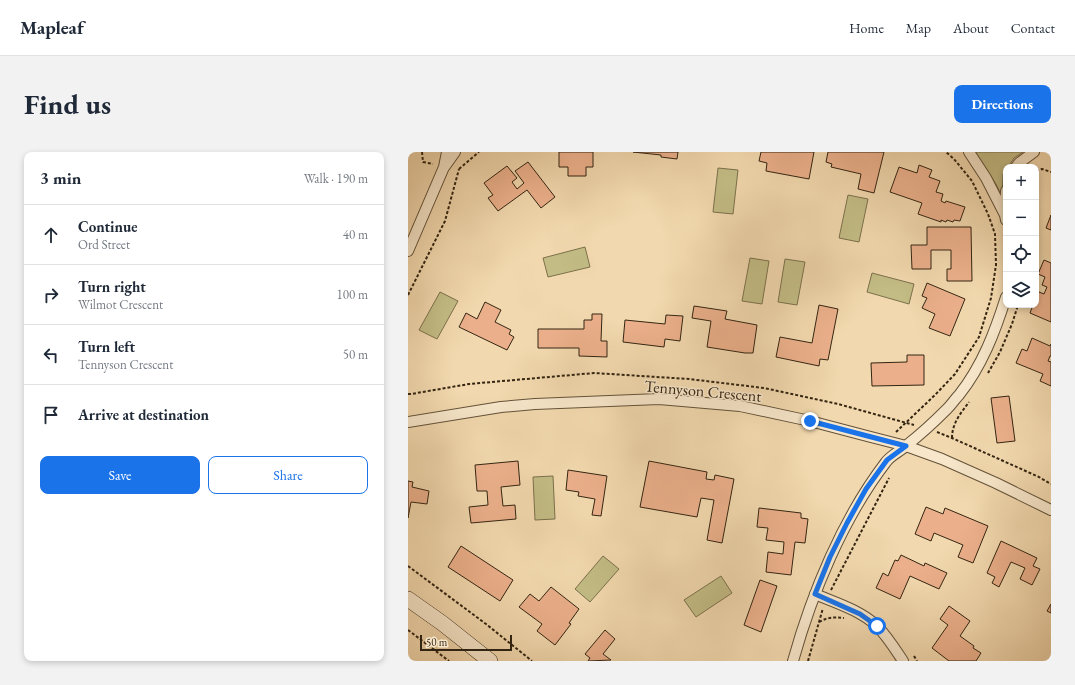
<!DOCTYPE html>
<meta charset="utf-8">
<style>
body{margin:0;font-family:"EB Garamond",serif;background:#f2f2f3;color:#1f2937}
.controls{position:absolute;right:12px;top:12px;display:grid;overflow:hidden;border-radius:8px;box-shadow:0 2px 6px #0003}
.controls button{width:36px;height:36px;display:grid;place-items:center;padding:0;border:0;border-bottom:1px solid #e0e1e3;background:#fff;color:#1f2937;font:20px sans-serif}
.scale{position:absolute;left:12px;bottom:10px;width:92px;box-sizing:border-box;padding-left:4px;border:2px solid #332512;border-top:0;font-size:11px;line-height:14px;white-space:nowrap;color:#332512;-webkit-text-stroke:3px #f7e6ca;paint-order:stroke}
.stop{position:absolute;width:12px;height:12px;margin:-9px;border:3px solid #1a73e8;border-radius:50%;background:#fff}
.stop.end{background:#1a73e8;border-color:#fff;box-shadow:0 1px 4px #0008}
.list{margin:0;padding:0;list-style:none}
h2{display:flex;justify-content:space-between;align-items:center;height:52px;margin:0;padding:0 16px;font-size:17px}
h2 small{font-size:13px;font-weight:400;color:#747a83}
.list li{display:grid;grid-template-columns:26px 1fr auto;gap:12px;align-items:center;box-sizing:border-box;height:60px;padding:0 16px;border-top:1px solid #e0e1e3}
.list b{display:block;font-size:15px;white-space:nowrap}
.list p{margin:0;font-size:13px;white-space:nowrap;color:#747a83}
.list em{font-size:13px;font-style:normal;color:#747a83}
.actions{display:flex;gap:8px;padding:12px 16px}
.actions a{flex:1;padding:9px 0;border:1px solid #1a73e8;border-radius:8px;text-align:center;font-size:14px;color:#1a73e8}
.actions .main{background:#1a73e8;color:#fff}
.icon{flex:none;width:22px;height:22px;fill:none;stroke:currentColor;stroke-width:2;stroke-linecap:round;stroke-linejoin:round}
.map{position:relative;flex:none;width:643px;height:509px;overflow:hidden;border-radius:8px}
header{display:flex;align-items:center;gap:24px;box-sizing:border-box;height:56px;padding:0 20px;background:#fff;border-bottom:1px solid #e0e1e3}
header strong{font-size:19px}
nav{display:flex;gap:22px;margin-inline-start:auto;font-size:14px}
.intro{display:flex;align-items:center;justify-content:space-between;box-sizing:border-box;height:96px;padding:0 24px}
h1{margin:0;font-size:28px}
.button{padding:10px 18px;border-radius:8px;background:#1a73e8;color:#fff;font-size:14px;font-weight:700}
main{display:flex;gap:24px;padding:0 24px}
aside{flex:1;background:#fff;border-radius:8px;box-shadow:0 2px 6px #0003}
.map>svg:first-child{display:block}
.green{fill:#c3bc85;stroke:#7b704c}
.building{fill:#ebb08b;stroke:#332512}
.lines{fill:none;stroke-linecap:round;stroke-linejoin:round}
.street-casing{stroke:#635239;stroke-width:12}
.secondary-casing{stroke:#332512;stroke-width:16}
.path{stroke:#332512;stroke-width:2;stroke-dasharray:3 2;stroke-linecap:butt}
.street{stroke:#f7e6ca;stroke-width:10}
.secondary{stroke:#f7e6ca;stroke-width:15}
.route{stroke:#1a73e8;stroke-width:5}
.labels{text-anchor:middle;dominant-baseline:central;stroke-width:3;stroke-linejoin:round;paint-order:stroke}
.street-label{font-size:16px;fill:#332512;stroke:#f7e6ca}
</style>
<header>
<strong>Mapleaf</strong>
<nav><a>Home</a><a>Map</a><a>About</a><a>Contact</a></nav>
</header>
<div class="intro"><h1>Find us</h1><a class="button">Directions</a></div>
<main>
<aside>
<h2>3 min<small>Walk · 190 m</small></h2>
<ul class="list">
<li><svg class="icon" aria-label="ahead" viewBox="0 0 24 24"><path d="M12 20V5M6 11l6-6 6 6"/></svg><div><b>Continue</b><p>Ord Street</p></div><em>40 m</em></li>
<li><svg class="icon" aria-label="right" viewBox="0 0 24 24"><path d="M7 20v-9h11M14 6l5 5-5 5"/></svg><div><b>Turn right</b><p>Wilmot Crescent</p></div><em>100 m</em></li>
<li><svg class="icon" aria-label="left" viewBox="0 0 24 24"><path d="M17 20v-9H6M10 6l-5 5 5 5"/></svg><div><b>Turn left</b><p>Tennyson Crescent</p></div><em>50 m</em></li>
<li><svg class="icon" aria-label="arrive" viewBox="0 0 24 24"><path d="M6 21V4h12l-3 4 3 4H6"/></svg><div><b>Arrive at destination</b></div></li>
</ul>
<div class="actions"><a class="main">Save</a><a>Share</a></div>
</aside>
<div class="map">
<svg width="643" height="509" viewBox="0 0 643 509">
<rect width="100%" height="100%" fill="#f2d8ae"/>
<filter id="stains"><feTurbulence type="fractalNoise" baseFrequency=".005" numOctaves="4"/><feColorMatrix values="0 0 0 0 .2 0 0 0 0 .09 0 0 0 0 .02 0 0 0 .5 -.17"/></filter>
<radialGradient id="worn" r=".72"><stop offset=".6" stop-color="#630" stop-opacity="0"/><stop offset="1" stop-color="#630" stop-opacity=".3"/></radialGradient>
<!-- green -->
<g class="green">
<path d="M566,0H615L606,6L600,15H598V17L595,22L594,45L588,32Z"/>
<path d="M310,16L330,18L325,62L305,60Z"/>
<path d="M440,43L460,47L451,90L431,86Z"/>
<path d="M177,95L182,115L140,125L135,106Z"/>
<path d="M342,106L361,109L354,152L334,149Z"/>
<path d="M377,107L397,110L389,153L370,150Z"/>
<path d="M464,121L506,132L501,152L459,140Z"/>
<path d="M32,140L50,149L29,187L11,178Z"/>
<path d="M145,324L147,367L127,368L125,325Z"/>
<path d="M195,404L211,417L182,450L167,437Z"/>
<path d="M313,424L324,441L288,465L276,448Z"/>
</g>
<!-- building -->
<g class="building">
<path d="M151,0H185V15H178V24H160V15H151Z"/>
<path d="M225,0H270L269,7L253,5V3Z"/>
<path d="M353,0H406L401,27L358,19L359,11L351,9Z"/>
<path d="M420,0H476L466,41L450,37L453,22L423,15L424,12L418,10Z"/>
<path d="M120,10L147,45L133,56L119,38L90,59L80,46L85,43L76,31L99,14L109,26L104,30L109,37L116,31L107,19Z"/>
<path d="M511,13L524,18L521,25L532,29L528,40L535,42L533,49L537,51L538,49L557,55L552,69L546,68L545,70L539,68L538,70L533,68V70L510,62L514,51L482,40L491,15L509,21Z"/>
<path d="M643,63V78L638,76Z"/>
<path d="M519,75H563L564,129H539V117H543V98H523V117H504L503,93H519Z"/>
<path d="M636,108L643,111V170L622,161L625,153H628V146L631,140L636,142L639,135L634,133L637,125L630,122Z"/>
<path d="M519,131L557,147L542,184L521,176L527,162L514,156L519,146L514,144Z"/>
<path d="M77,150L93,158L87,170L103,178L101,182L106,185L99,198L51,175L58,161L69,167Z"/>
<path d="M411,153L430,157L420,208L412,207L411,214L368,205L372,185L404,191Z"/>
<path d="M286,154L319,159L317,167L349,173L345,201H337L299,195L303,169L284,166Z"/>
<path d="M184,162H194L193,189H199V205L171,204V196H130V177H176V168H184Z"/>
<path d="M258,163L275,164L272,189L257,187L256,195L215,190L217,168L257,172Z"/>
<path d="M624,186L642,194L643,192V204H642L640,209L643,210V234L632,229L635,222L608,211L614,197L619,199Z"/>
<path d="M499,203H516V233L464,234L463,211L499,210Z"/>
<path d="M601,244L607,289L589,291L583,246Z"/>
<path d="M110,309L112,333L93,335L95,354L107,353L108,367L63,371L61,355L80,353L79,339H69L67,313Z"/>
<path d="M241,309L299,320L298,327L306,328L307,323L326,327L314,391L299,388L306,348L293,346L289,365L232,355Z"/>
<path d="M160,318L199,324L193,364L184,363L187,347L170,344L171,340L158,338Z"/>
<path d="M0,329L5,330L4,335L21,339L19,352L3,350L0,366Z"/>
<path d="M518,355L535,362L537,356L580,374L565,411L550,405L555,393L526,381L523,389L507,382Z"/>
<path d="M351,356L393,361V366L400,367L397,391L387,390L383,423L358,420L360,400L375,402L376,390L358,388L360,376L349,375Z"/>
<path d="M593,389L629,406L625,414L632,417L624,433L612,427L617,416L603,410L591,435L584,431L587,425L579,421Z"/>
<path d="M53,394L105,428L92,449L40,415Z"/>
<path d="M493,403L516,414L517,411L539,421L531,437L502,424L492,447L468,436L475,421L480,424L487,408L490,409Z"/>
<path d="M352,428L369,434L353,480L336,473Z"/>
<path d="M143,435L171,457L161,471L163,472L147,493L129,479L134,472L111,455L122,442L131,449Z"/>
<path d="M643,452V461L639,459Z"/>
<path d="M541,454L562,469L552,484L566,494L565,496L573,501L568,509H541L524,496L540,473L532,467Z"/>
<path d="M197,478L207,487L195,502L203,508L180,509L182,506L177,502Z"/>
</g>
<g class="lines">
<!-- street casing -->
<g class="street-casing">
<g id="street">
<path d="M561,0L578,26L597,63L598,68"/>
<path d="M37,14L47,0"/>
<path d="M608,15L611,11L626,0"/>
<path d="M597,61L598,39"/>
<path d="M0,99L36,15L39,0"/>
<path d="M0,270L93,255L127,252L251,247L332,254L402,269L459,284L498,294L534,307L588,331L643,358"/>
<path d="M407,442C428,451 452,458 469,474C479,484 487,497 495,509"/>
<path d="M385,509C404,441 435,366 478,310C483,303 493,299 499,293C513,282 527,269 539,257C544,252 547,247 551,243C574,214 587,180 598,145"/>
</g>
</g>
<!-- secondary casing -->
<g class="secondary-casing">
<path id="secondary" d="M0,447L34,471L82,509"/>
</g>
<!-- path -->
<g class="path">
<path d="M14,0L15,10L25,12"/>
<path d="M51,17L71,0"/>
<path d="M628,19L634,17L643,20"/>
<path d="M0,143L37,69L51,17"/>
<path d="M580,221L592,200L604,172L610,153"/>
<path d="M0,242H3L61,232L186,221L281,227L356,236L430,252L506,273"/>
<path d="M488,280L527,243L547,222L571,185L583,146L588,113L587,82L580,62L564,29L546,7L538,0"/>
<path d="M529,280L544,286L631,325L643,332"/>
<path d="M544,286C544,271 553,261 561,250"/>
<path d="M0,414L78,472L124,509"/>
<path d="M423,438L481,326"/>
<path d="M411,470C420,465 426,465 436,466"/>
<path d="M0,478L41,509"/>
<path d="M506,504L509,509"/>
<path d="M400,509L415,456"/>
</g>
<!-- street -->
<use href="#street" class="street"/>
<!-- secondary -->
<use href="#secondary" class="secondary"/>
</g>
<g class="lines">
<!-- route -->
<path class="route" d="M402,269L498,294L479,308L458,337L439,371L422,405L407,442L452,462L469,474"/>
</g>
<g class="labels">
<!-- street labels -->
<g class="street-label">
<text transform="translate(295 239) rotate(5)">Tennyson Crescent</text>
</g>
</g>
<rect width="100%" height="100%" filter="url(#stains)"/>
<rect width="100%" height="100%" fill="url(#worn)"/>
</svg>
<div class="controls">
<button>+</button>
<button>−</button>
<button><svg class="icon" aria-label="locate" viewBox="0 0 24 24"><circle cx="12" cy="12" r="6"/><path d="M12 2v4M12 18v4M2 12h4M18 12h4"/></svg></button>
<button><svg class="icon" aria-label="layers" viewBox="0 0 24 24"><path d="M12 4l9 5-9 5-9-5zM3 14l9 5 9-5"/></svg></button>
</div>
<div class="scale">50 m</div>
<div class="stop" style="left:469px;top:474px"></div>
<div class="stop end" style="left:402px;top:269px"></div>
</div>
</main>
